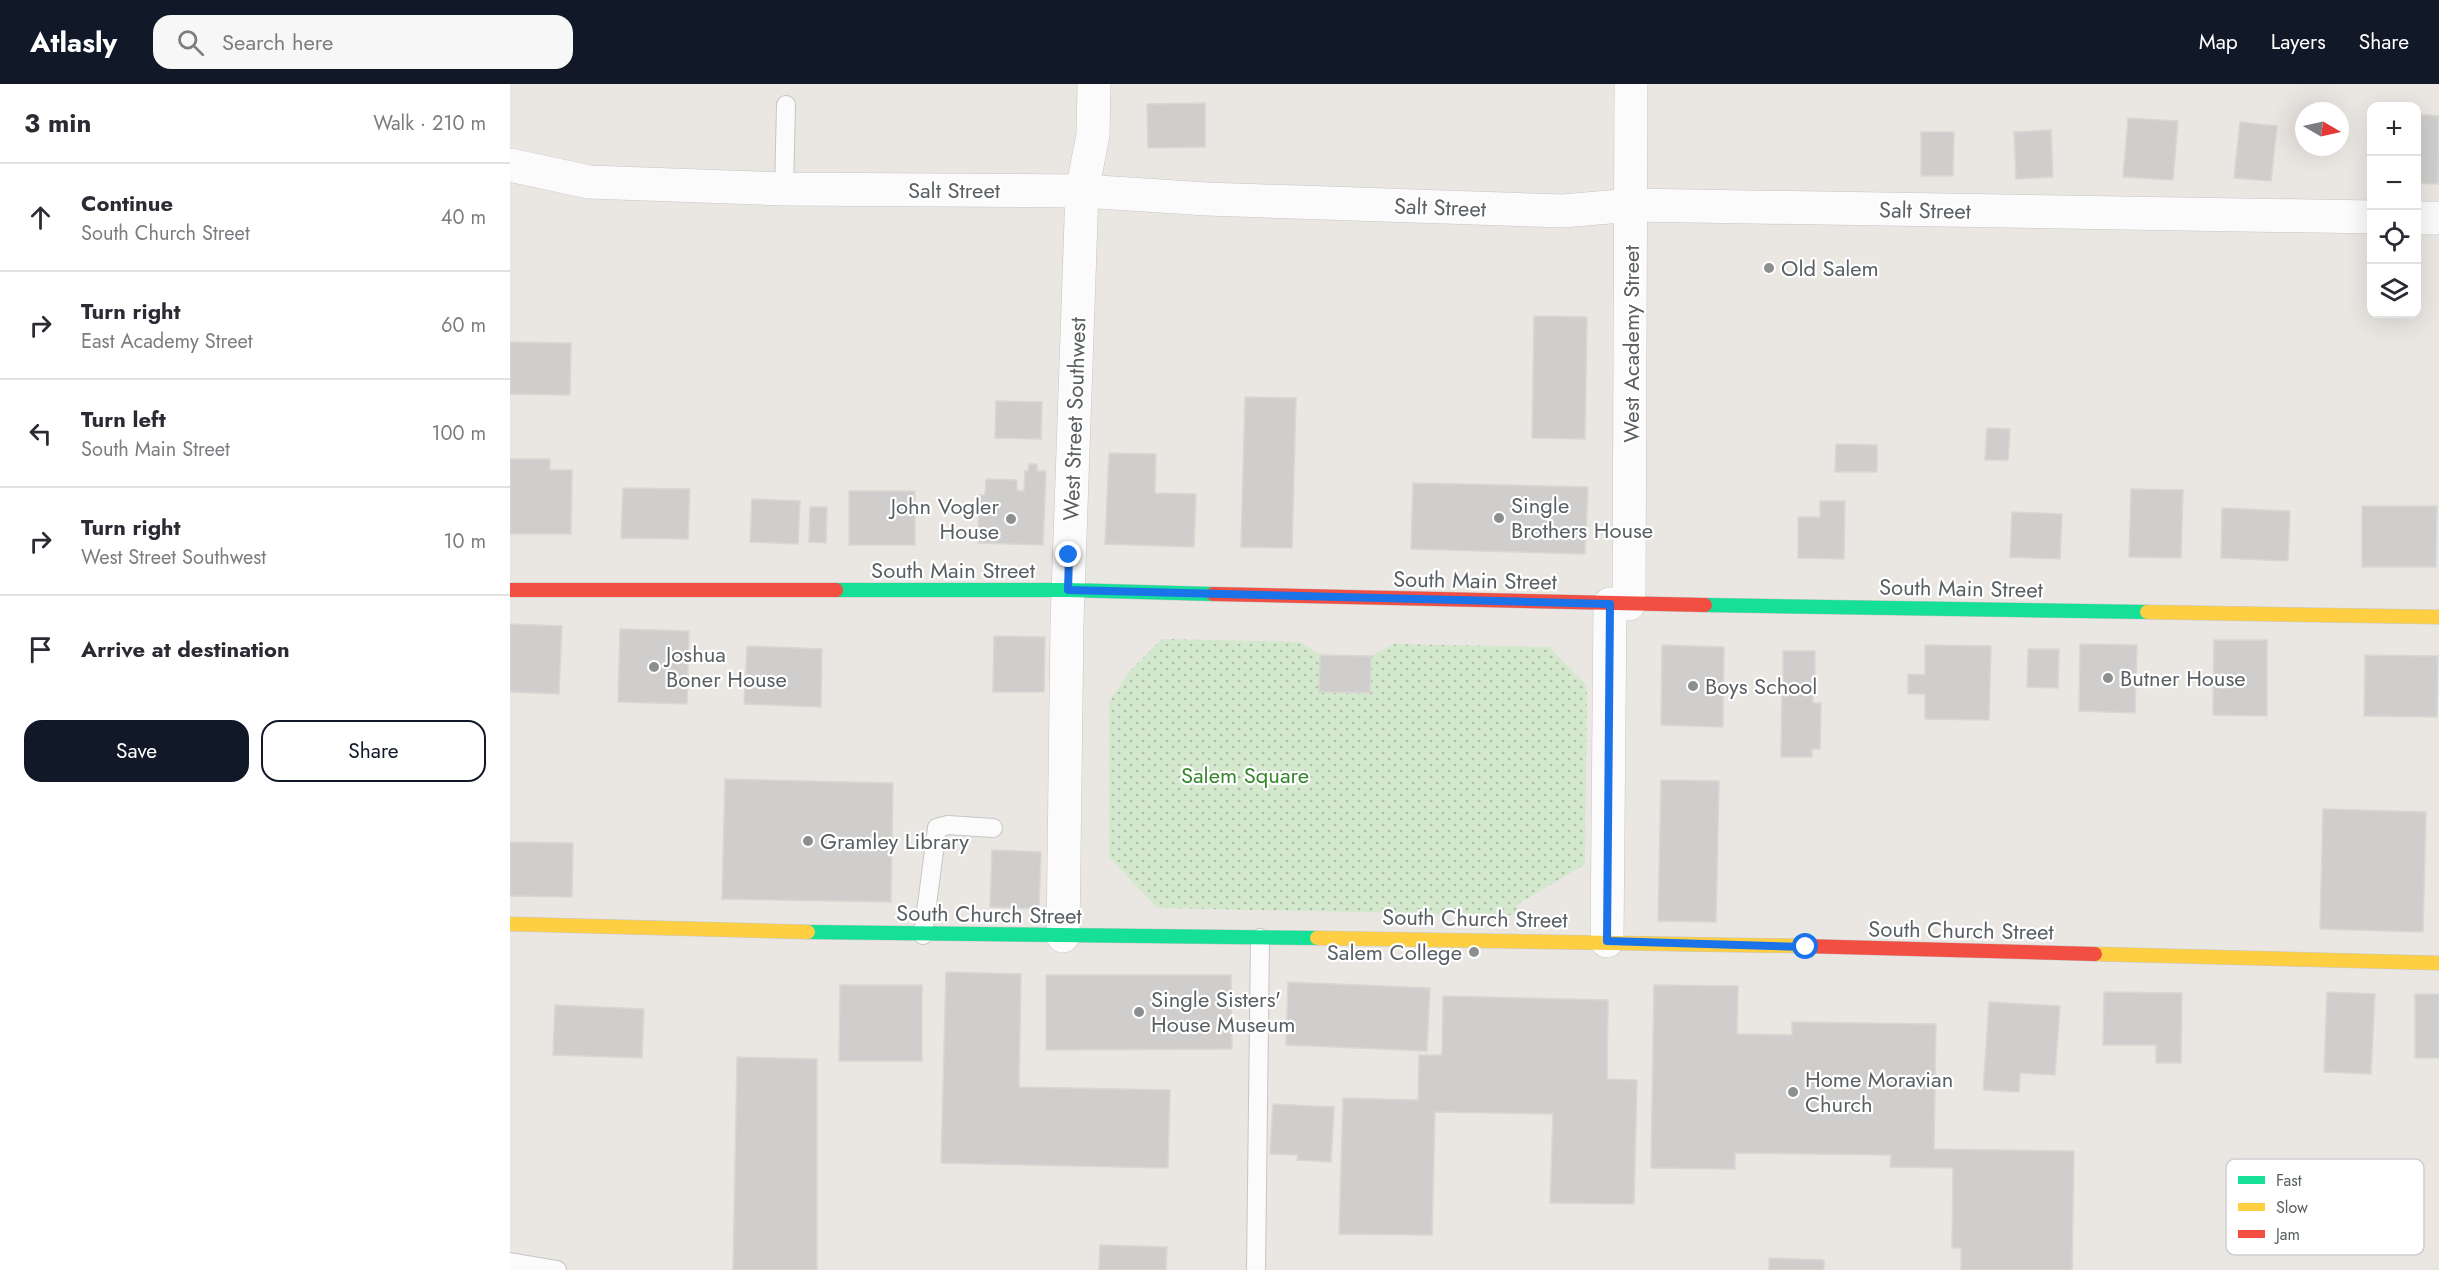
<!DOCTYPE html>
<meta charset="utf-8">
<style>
body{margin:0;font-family:Jost,sans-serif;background:#f7f7f7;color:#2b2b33}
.controls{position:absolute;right:18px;top:18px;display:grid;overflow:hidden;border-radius:12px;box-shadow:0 6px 24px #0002}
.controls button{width:54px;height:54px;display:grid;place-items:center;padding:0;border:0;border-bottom:2px solid #e1e1e2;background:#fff;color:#2b2b33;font:30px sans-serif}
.compass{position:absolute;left:1785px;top:18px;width:54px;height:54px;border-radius:50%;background:#fff;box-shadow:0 6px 24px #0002;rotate:99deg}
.stop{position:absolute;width:18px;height:18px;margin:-14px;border:4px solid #1a73e8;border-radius:50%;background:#fff}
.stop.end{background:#1a73e8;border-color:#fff;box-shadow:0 2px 6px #0008}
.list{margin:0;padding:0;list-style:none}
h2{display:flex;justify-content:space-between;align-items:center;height:78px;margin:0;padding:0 24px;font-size:26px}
h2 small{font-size:20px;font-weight:400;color:#7c7c81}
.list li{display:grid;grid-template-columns:39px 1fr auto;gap:18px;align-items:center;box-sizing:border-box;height:108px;padding:0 24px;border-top:2px solid #e1e1e2}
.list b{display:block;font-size:22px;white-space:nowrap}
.list p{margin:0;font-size:20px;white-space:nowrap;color:#7c7c81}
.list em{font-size:20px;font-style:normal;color:#7c7c81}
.actions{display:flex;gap:12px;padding:18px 24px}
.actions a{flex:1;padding:14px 0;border:2px solid #111827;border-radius:18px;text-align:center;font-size:21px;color:#111827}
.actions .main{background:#111827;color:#fff}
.icon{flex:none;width:33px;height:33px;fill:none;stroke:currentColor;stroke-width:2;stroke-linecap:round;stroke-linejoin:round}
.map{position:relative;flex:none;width:1929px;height:1186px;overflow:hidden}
header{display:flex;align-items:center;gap:36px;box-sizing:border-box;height:84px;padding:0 30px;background:#111827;color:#fff}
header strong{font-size:28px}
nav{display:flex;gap:33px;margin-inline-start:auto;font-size:21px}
.search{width:420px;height:54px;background:#f7f7f7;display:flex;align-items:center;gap:15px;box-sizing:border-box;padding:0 21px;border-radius:18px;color:#7c7c81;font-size:22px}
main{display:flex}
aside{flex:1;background:#fff}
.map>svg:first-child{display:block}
.green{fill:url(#green-dots)}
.building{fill:#d0cecc;stroke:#dad6d2;stroke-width:1.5}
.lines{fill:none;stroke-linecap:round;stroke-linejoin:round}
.lane-casing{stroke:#c5c5c4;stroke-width:20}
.street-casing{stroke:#c5c5c4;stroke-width:34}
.fast-casing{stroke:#c6c6c6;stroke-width:15}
.slow-casing{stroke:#c6c6c6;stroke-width:15}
.jam-casing{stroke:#c6c6c6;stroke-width:15}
.lane{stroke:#fcfbfb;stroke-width:18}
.street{stroke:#fcfbfb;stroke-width:33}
.fast{stroke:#16e098;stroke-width:14}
.slow{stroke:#ffcf43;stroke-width:14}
.jam{stroke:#f24e42;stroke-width:14}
.route{stroke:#1a73e8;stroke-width:8}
.poi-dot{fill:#8c8f8f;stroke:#fff;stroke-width:2}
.labels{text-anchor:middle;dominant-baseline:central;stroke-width:4.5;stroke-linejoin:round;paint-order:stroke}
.street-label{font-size:22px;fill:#595f62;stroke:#fff}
.poi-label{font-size:22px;fill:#595f62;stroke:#fff;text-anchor:start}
.park-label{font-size:22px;fill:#36862e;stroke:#fff}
.key{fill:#fff;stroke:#cdcfd0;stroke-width:1.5}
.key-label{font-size:16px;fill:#595f62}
</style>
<header>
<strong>Atlasly</strong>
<div class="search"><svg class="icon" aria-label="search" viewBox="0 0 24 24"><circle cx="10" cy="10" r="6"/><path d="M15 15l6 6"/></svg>Search here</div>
<nav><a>Map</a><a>Layers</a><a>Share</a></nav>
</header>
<main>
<aside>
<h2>3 min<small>Walk · 210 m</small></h2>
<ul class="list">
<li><svg class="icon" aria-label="ahead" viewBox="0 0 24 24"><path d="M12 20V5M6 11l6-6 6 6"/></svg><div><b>Continue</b><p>South Church Street</p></div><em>40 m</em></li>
<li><svg class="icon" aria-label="right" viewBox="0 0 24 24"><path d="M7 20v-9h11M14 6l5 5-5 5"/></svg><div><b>Turn right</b><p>East Academy Street</p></div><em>60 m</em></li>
<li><svg class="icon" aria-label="left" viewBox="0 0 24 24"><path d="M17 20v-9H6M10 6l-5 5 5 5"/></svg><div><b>Turn left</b><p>South Main Street</p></div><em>100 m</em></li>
<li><svg class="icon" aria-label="right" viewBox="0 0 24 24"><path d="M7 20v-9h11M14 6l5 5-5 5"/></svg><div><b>Turn right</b><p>West Street Southwest</p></div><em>10 m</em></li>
<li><svg class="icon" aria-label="arrive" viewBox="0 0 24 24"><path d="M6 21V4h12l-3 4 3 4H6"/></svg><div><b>Arrive at destination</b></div></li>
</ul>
<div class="actions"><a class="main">Save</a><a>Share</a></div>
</aside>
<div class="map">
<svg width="1929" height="1186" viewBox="0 0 1929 1186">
<defs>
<pattern id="green-dots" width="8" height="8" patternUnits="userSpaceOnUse" patternTransform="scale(1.5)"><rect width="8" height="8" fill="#d3e8cc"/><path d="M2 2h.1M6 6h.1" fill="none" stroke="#aebfa9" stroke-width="1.8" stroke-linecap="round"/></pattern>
</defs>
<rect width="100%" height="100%" fill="#eae7e3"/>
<!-- green -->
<path class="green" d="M652,555L791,558L810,571L861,572L883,560L1039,563L1077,602L1075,780L1008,820L1004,831L647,824L599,773V618L618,589Z"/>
<!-- building -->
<g class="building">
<path d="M695,19V63L638,64L637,20Z"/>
<path d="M1906,30L1929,32L1928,100L1906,99Z"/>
<path d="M1618,34L1668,37L1663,96L1613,93Z"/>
<path d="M1730,38L1767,42L1761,97L1724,94Z"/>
<path d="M1541,46L1543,93L1506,95L1504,48Z"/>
<path d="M1411,48H1444L1443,92H1411Z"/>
<path d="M1024,232L1077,233L1075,355L1022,354Z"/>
<path d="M0,258L61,259L60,311L0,310Z"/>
<path d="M735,313L786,314L782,464L731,463Z"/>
<path d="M486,317L532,318L531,355L485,354Z"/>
<path d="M1477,344L1500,345L1498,376H1475Z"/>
<path d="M1326,360L1367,361V388H1325Z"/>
<path d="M599,369L646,370L645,409L686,410L684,463L595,460Z"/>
<path d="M0,375H40V386H62L61,450H0Z"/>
<path d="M519,380H527V387H536L533,461L468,459L469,411H475L476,395L507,396V407H514L515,387H518Z"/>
<path d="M903,399L1078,403L1075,470L901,465Z"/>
<path d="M113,404L180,405L178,455L111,454Z"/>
<path d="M1621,405L1673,406L1671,474L1619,473Z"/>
<rect x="339" y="407" width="66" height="54"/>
<path d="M242,415L290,417L288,460L240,458Z"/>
<path d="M1310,417H1335L1334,475L1288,474V433H1310Z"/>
<path d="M1852,422H1927L1926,483H1852Z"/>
<path d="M300,423H317L316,459L299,458Z"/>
<path d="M1712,424L1780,427L1778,477L1711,474Z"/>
<path d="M1502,428L1552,430L1550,475L1500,473Z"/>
<path d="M0,540L52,542L49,610L0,608Z"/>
<path d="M110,545L179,547L177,620L108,618Z"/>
<path d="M484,552L535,553L534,608H483Z"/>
<path d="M1704,556H1757V632L1703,631Z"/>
<path d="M1570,560L1627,561L1625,629L1569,627Z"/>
<path d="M1152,561L1214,563L1213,643L1151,641Z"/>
<path d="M1415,561L1481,562L1479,636L1415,635V610H1398V590L1415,591Z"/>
<path d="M237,562L312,565L311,623L234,620Z"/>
<path d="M1518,565H1549L1548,604L1517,603Z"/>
<path d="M1273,567H1305V603L1273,602Z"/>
<path d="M810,571L861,572L860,609L809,608Z"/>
<path d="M1855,571L1928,572L1927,633L1854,632Z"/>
<path d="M1272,610L1303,611V619H1311L1310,665H1302V673H1271Z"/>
<path d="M215,695L383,699L381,818L212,815Z"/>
<path d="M1151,696L1209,697L1206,838L1148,837Z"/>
<path d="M1813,725L1916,728L1913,848L1810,845Z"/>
<path d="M0,758L63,759L62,813L0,812Z"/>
<path d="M482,766L531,768L529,825L480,823Z"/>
<path d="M436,888L511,890L509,1003L660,1006L658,1084L431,1079Z"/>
<path d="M536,891H721L722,965L536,966Z"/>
<path d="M778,898L920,904L917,967L776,961Z"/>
<path d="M330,901H412V977H329Z"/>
<path d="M1144,901L1228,902L1227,950L1282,951V938L1426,940L1424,1065L1564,1067L1562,1186H1451V1164H1442L1443,1084L1380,1083L1381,1071L1225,1069V1085L1141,1084Z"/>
<path d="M1594,908L1672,909L1671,979H1646V961H1593Z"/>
<path d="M1817,908L1865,910L1861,990L1814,988Z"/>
<rect x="1905" y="910" width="24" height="64"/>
<path d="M933,912L1098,916L1097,995L1127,996L1124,1120L1040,1119L1043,1030L925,1028L922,1151L829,1150L833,1014L908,1016L909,971H932Z"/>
<path d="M1479,918L1550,922L1545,991L1510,989L1509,1008L1473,1006Z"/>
<path d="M45,921L134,925L132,974L43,971Z"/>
<path d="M227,973L307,975V1186H223Z"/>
<path d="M763,1020L824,1023L821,1078L787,1076L788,1071L760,1070Z"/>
<path d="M590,1161L657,1163L656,1186H589Z"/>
<path d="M1259,1174L1314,1176V1186H1259Z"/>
</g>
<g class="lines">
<!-- lane casing -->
<g class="lane-casing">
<g id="lane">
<path d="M274,105L276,21"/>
<path d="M413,851L427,744L438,741L483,744"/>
<path d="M0,1178L47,1186"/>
<path d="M746,1186L750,854"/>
</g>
</g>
<!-- street casing -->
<g class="street-casing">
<g id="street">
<path d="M0,81L79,98L274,105L572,107L697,115L1053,127L1122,121L1862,133"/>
<path d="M1906,134H1929"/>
<path d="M1119,520L1121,0"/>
<path d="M553,852L557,539L572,107L583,51L584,0"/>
<path d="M1097,857L1100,520"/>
</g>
</g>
<!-- fast casing -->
<g class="fast-casing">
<g id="fast">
<path d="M326,506H558L703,510"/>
<path d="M1195,521L1637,528"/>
<path d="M298,848L807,854"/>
</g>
</g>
<!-- slow casing -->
<g class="slow-casing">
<g id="slow">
<path d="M1637,528L1929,533"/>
<path d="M0,840L298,848"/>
<path d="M807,854L1292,862"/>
<path d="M1585,870L1929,879"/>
</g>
</g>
<!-- jam casing -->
<g class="jam-casing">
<g id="jam">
<path d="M0,506H326"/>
<path d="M703,510L1195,521"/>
<path d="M1292,862L1585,870"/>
</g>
</g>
<!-- lane -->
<use href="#lane" class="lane"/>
<!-- street -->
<use href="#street" class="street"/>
<!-- fast -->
<use href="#fast" class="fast"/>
<!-- slow -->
<use href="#slow" class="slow"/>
<!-- jam -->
<use href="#jam" class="jam"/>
</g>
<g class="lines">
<!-- route -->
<path class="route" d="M559,471L558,506L1100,520L1097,857L1296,863"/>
</g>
<!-- markers -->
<g class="poi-dot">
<circle cx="1259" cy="184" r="6"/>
<circle cx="989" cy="434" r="6"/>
<circle cx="501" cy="435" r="6"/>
<circle cx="144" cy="583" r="6"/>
<circle cx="1598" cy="594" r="6"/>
<circle cx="1183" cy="602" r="6"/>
<circle cx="298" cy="757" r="6"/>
<circle cx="964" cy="868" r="6"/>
<circle cx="629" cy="928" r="6"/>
<circle cx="1283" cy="1008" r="6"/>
</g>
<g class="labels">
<!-- street labels -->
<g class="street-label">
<text x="444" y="106">Salt Street</text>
<text transform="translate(930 123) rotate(2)">Salt Street</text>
<text transform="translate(1415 126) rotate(1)">Salt Street</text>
<text transform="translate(1121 260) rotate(-90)">West Academy Street</text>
<text transform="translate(564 335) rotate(-88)">West Street Southwest</text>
<text x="443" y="486">South Main Street</text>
<text transform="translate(965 496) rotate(1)">South Main Street</text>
<text transform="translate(1451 504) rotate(1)">South Main Street</text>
<text transform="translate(479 830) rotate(1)">South Church Street</text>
<text transform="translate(965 834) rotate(1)">South Church Street</text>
<text transform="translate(1451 846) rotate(1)">South Church Street</text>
</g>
<!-- poi labels -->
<g class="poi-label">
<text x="1271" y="184">Old Salem</text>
<text x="1001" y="421">Single<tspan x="1001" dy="25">Brothers House</tspan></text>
<text x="489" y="422" text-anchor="end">John Vogler<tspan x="489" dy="25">House</tspan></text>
<text x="156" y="570">Joshua<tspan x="156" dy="25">Boner House</tspan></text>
<text x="1610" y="594">Butner House</text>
<text x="1195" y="602">Boys School</text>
<text x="310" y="757">Gramley Library</text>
<text x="952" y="868" text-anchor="end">Salem College</text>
<text x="641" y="915">Single Sisters'<tspan x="641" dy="25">House Museum</tspan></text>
<text x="1295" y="995">Home Moravian<tspan x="1295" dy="25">Church</tspan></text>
</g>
<!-- park labels -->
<g class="park-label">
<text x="735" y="691">Salem Square</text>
</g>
</g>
<!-- legend -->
<rect x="1716" y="1075" width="198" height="96" rx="9" class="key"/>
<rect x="1728" y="1092" width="27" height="8" fill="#16e098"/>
<rect x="1728" y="1119" width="27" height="8" fill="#ffcf43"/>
<rect x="1728" y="1146" width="27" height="8" fill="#f24e42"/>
<g class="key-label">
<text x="1766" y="1102">Fast</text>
<text x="1766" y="1129">Slow</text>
<text x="1766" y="1156">Jam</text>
</g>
</svg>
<div class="controls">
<button>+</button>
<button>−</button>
<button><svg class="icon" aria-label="locate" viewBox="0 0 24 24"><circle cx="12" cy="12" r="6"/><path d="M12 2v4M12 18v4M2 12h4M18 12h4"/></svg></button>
<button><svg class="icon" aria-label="layers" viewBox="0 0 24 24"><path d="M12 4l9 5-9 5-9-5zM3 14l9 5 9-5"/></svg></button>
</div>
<svg class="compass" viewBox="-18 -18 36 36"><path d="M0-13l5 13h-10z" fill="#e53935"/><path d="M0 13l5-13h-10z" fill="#7c7c81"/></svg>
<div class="stop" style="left:1296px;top:863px"></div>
<div class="stop end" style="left:559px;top:471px"></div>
</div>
</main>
